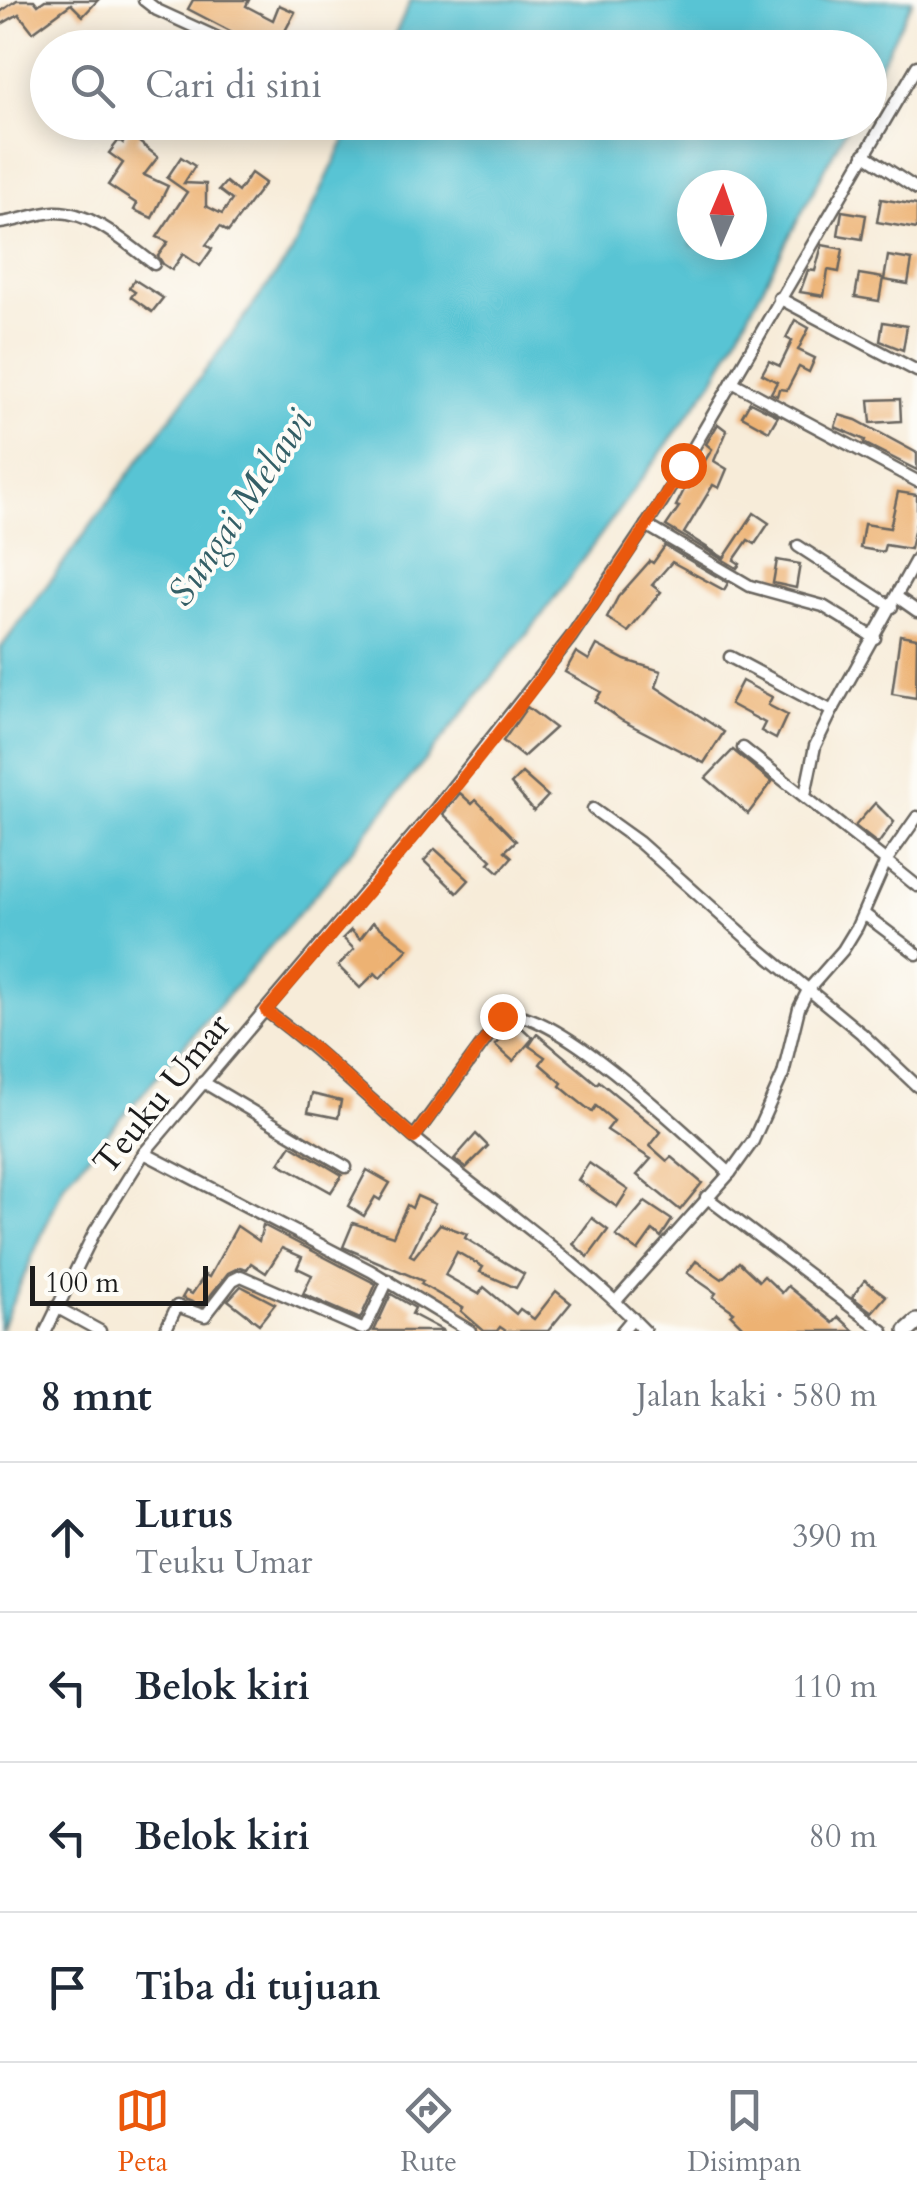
<!DOCTYPE html>
<html lang="id">
<meta charset="utf-8">
<style>
body{margin:0;font-family:Cardo,serif;background:#f6f6f7;color:#1f2937}
.compass{position:absolute;left:677px;top:170px;width:90px;height:90px;border-radius:50%;background:#fff;box-shadow:0 5px 25px #0003;rotate:2deg}
.scale{position:absolute;left:30px;bottom:25px;width:178px;box-sizing:border-box;padding-left:10px;border:5px solid #1c1c1c;border-top:0;font-size:28px;line-height:35px;white-space:nowrap;color:#1c1c1c;-webkit-text-stroke:8px #fdfcf7;paint-order:stroke}
.stop{position:absolute;width:30px;height:30px;margin:-22px;border:8px solid #ea580c;border-radius:50%;background:#fff}
.stop.end{background:#ea580c;border-color:#fff;box-shadow:0 2px 10px #0008}
.list{margin:0;padding:0;list-style:none}
h2{display:flex;justify-content:space-between;align-items:center;height:130px;margin:0;padding:0 40px;font-size:42px}
h2 small{font-size:32px;font-weight:400;color:#747a83}
.list li{display:grid;grid-template-columns:65px 1fr auto;gap:30px;align-items:center;box-sizing:border-box;height:150px;padding:0 40px;border-top:2px solid #e0e1e3}
.list b{display:block;font-size:38px;white-space:nowrap}
.list p{margin:0;font-size:32px;white-space:nowrap;color:#747a83}
.list em{font-size:32px;font-style:normal;color:#747a83}
.icon{flex:none;width:55px;height:55px;fill:none;stroke:currentColor;stroke-width:2;stroke-linecap:round;stroke-linejoin:round}
.map{position:relative;flex:none;width:917px;height:1331px;overflow:hidden}
.search{position:absolute;background:#fff;box-shadow:0 5px 25px #0003;left:30px;right:30px;top:30px;height:110px;display:flex;align-items:center;gap:25px;box-sizing:border-box;padding:0 35px;border-radius:55px;color:#747a83;font-size:38px}
.sheet{height:730px;background:#fff}
nav{display:flex;justify-content:space-around;align-items:center;box-sizing:border-box;height:140px;border-top:2px solid #e0e1e3;background:#fff;font-size:28px;color:#747a83}
nav a{display:grid;justify-items:center;gap:5px}
nav .on{color:#ea580c}
.map>svg:first-child{display:block}
.water{fill:#59c4d4;stroke:#3a7078;stroke-width:2.5;fill-rule:evenodd}
.building{fill:#edb273}
.lines{fill:none;stroke-linecap:round;stroke-linejoin:round}
.minor-casing{stroke:#69655e;stroke-width:15}
.trunk-casing{stroke:#69655e;stroke-width:20}
.minor{stroke:#fff;stroke-width:10}
.trunk{stroke:#fff;stroke-width:15}
.route{stroke:#ea580c;stroke-width:12}
.labels{text-anchor:middle;dominant-baseline:central;stroke-width:8;stroke-linejoin:round;paint-order:stroke}
.street-label{font-size:35px;fill:#1c1c1c;stroke:#fdfcf7}
.water-label{font-size:38px;font-style:italic;fill:#345f66;stroke:#fdfcf7}
</style>
<div class="map">
<svg width="917" height="1331" viewBox="0 0 917 1331">
<rect width="100%" height="100%" fill="#fdfcf7"/>
<filter id="ink" filterUnits="userSpaceOnUse"><feTurbulence type="fractalNoise" baseFrequency=".01" numOctaves="2"/><feDisplacementMap in="SourceGraphic" scale="20" xChannelSelector="R" yChannelSelector="G"/><feConvolveMatrix kernelMatrix="1 2 1 2 8 2 1 2 1" color-interpolation-filters="sRGB"/></filter>
<filter id="wash" filterUnits="userSpaceOnUse"><feTurbulence type="fractalNoise" baseFrequency=".0048" numOctaves="4" result="noise"/><feDisplacementMap in="SourceGraphic" scale="40" xChannelSelector="R" yChannelSelector="G"/><feGaussianBlur stdDeviation="2.25" result="paint"/><feColorMatrix in="noise" values="0 0 0 0 0 0 0 0 0 0 0 0 0 0 0 0 0 1.4 0 .05"/><feComposite in="paint" operator="in"/></filter>
<g filter="url(#wash)">
<rect width="100%" height="100%" fill="#f7ecd9"/>
<!-- water -->
<g class="water">
<path d="M411,0H913L870,84V48L389,47Z"/>
<path d="M353,123H849L714,380L537,622L327,881L64,1184L0,1331V649L291,254ZM692,185H752V245H692Z"/>
</g>
<g id="blocks">
<!-- building -->
<g class="building">
<path d="M17,0H34L38,5L45,0H98L83,16L71,4L33,32L19,14L0,25V12Z"/>
<path d="M193,0H249L246,6L273,20L279,5L295,12L276,48H263L188,9Z"/>
<path d="M131,123L143,128L138,141L158,157L144,175L168,186L152,218L134,210L137,204L108,185L123,163L109,153L119,140L123,143Z"/>
<path d="M181,157L195,166L184,183L206,184V206L222,214L232,200L219,190L226,182L238,192L251,173L265,183L228,232L220,227L206,245L212,249L200,266L183,254L172,270L163,264L158,256L168,242L157,237L187,192L167,178Z"/>
<path d="M881,199L917,205V229L877,222Z"/>
<path d="M842,211L866,215L862,239L838,235Z"/>
<path d="M822,245L843,249L839,272L828,270L824,296L800,292L808,270L815,271Z"/>
<path d="M888,256L912,260L908,284L884,280Z"/>
<path d="M859,274L883,278L879,301L855,297Z"/>
<path d="M135,280L163,298L152,312L131,297L135,292L129,288Z"/>
<path d="M795,320L809,328L798,350L815,358L809,372L799,367L787,390L779,389L777,396L771,393L777,382L762,374L769,361L780,366L792,341L786,338Z"/>
<path d="M883,322L907,326L903,350L880,341Z"/>
<path d="M900,399L901,421L871,423L869,400Z"/>
<path d="M750,402L778,416L769,431L742,416Z"/>
<path d="M839,415L856,420L917,453V470L864,443L865,440L835,427Z"/>
<path d="M718,424L727,431L714,461L727,469L719,488L713,485L684,533L724,558L754,513L769,523L755,544L748,540L734,560L740,564L737,568L666,526L679,507L676,506L686,486L689,488L712,449L706,444Z"/>
<path d="M898,492L917,495V519L910,549L885,545L883,552L860,548L864,524L890,528Z"/>
<path d="M665,546L728,583L724,590L672,562L652,585L661,592L628,632L607,618L618,597L650,561L653,563Z"/>
<path d="M777,560L800,564L796,588L773,583Z"/>
<path d="M900,635L917,638L916,698L892,694Z"/>
<path d="M597,645L625,660L661,671L656,687L724,732L704,763L621,720L595,702L601,692L565,672L576,652L589,660Z"/>
<path d="M742,681L772,697L768,705L787,715L776,739L761,731L765,723L730,704Z"/>
<path d="M527,707L555,728L523,757L503,741Z"/>
<path d="M733,750L772,782L748,814L706,778Z"/>
<path d="M522,773L548,796L534,811L511,784Z"/>
<path d="M460,793L472,804L476,800L516,841L505,851L512,857L499,872L489,863L492,860L443,814Z"/>
<path d="M875,803L894,822L878,844L855,826Z"/>
<path d="M435,849L469,880L457,893L424,861Z"/>
<path d="M373,922L408,949L380,978L375,973L360,988L338,966L354,949L343,938L351,930L360,939Z"/>
<path d="M519,1025L533,1038L513,1061L495,1045L508,1030L507,1026Z"/>
<path d="M537,1034L597,1084L599,1081L661,1132L650,1146L667,1161L671,1157L702,1183L680,1210L637,1175L651,1159L607,1130L614,1121L596,1106L592,1112L573,1097L560,1086L562,1083L540,1064L545,1057L529,1046Z"/>
<path d="M312,1094L341,1101L338,1118L308,1112Z"/>
<path d="M476,1134L488,1146L466,1168L454,1159Z"/>
<path d="M291,1145L342,1175L331,1192L279,1163Z"/>
<path d="M589,1163L628,1190L617,1207L578,1180Z"/>
<path d="M367,1170L390,1183L380,1200L375,1197L364,1216L348,1206Z"/>
<path d="M417,1196L435,1204L410,1255L414,1257L440,1224L467,1234L465,1238L524,1274L516,1288L480,1272L483,1267L457,1252L445,1275L479,1294L484,1287L516,1314L520,1309L534,1319L556,1291L571,1303L548,1331H506L500,1327L497,1331H484L461,1311L463,1308L421,1284L423,1281L343,1247L353,1223L393,1236L407,1205L412,1208Z"/>
<path d="M645,1202L672,1220L661,1237L653,1230L638,1251L616,1236Z"/>
<path d="M592,1218L608,1230L588,1257L573,1244Z"/>
<path d="M263,1225L376,1284L360,1319L303,1294L312,1275L297,1268L302,1257L282,1248L266,1273L251,1263L247,1269L240,1267L228,1273L202,1306L182,1298L186,1291L192,1294L205,1275L209,1277L237,1226L259,1241Z"/>
<path d="M696,1261L722,1279L739,1262L759,1281L764,1276L782,1293L788,1286L833,1323L839,1317L854,1331H747L731,1315L734,1312L713,1297L716,1293L687,1273Z"/>
<path d="M865,1280L886,1296L872,1312L852,1297Z"/>
<path d="M241,1286L275,1304L259,1324L228,1300Z"/>
<path d="M391,1294L415,1308L412,1314L444,1331H374Z"/>
</g>
</g>
</g>
<g filter="url(#ink)">
<use href="#blocks" fill-opacity="0" stroke="#69655e" stroke-width="2.5"/>
<g class="lines">
<!-- minor casing -->
<g class="minor-casing">
<g id="minor">
<path d="M144,0L157,10L240,48"/>
<path d="M864,154L917,189"/>
<path d="M0,223C19,221 37,213 55,212C92,211 127,244 154,264"/>
<path d="M779,298L917,371"/>
<path d="M732,382L917,481"/>
<path d="M646,525L750,586L823,606L875,638"/>
<path d="M798,546L892,607"/>
<path d="M897,597L917,611"/>
<path d="M730,657L832,711L917,558"/>
<path d="M805,795L815,746L832,711"/>
<path d="M593,809L639,842L752,943L861,1033L917,1086"/>
<path d="M917,817L886,861L917,886"/>
<path d="M864,914L917,954"/>
<path d="M266,1011C320,1050 366,1097 417,1140C493,1203 576,1259 645,1331"/>
<path d="M203,1082L346,1167"/>
<path d="M414,1137L502,1017C544,996 695,1142 730,1173"/>
<path d="M144,1153L371,1271L470,1331"/>
<path d="M706,1197L883,1331"/>
<path d="M616,1301L730,1173L753,1141L783,1074L799,1008L808,990L843,950L857,927L886,861L743,748"/>
<path d="M56,1307L100,1331"/>
<path d="M46,1331L95,1231L144,1153L437,807L571,637L663,500L917,66"/>
<path d="M165,1331L177,1306L205,1316L233,1280L241,1276L362,1329L366,1327L388,1280"/>
<path d="M622,1331L633,1318"/>
</g>
</g>
<!-- trunk casing -->
<g class="trunk-casing">
<path id="trunk" d="M907,1331L917,1322"/>
</g>
<!-- minor -->
<use href="#minor" class="minor"/>
<!-- trunk -->
<use href="#trunk" class="trunk"/>
</g>
</g>
<g class="lines" filter="url(#ink)">
<!-- route -->
<path class="route" d="M502,1016L414,1138L314,1048L266,1011C413,840 570,661 683,465"/>
</g>
<g class="labels">
<!-- street labels -->
<g class="street-label">
<text transform="translate(162 1094) rotate(-51)">Teuku Umar</text>
</g>
<!-- water labels -->
<g class="water-label">
<text transform="translate(240 508) rotate(-56)">Sungai Melawi</text>
</g>
</g>
</svg>
<svg class="compass" viewBox="-18 -18 36 36"><path d="M0-13l5 13h-10z" fill="#e53935"/><path d="M0 13l5-13h-10z" fill="#747a83"/></svg>
<div class="scale">100 m</div>
<div class="stop" style="left:683px;top:465px"></div>
<div class="stop end" style="left:502px;top:1016px"></div>
<div class="search"><svg class="icon" aria-label="search" viewBox="0 0 24 24"><circle cx="10" cy="10" r="6"/><path d="M15 15l6 6"/></svg>Cari di sini</div>
</div>
<section class="sheet">
<h2>8 mnt<small>Jalan kaki · 580 m</small></h2>
<ul class="list">
<li><svg class="icon" aria-label="ahead" viewBox="0 0 24 24"><path d="M12 20V5M6 11l6-6 6 6"/></svg><div><b>Lurus</b><p>Teuku Umar</p></div><em>390 m</em></li>
<li><svg class="icon" aria-label="left" viewBox="0 0 24 24"><path d="M17 20v-9H6M10 6l-5 5 5 5"/></svg><div><b>Belok kiri</b></div><em>110 m</em></li>
<li><svg class="icon" aria-label="left" viewBox="0 0 24 24"><path d="M17 20v-9H6M10 6l-5 5 5 5"/></svg><div><b>Belok kiri</b></div><em>80 m</em></li>
<li><svg class="icon" aria-label="arrive" viewBox="0 0 24 24"><path d="M6 21V4h12l-3 4 3 4H6"/></svg><div><b>Tiba di tujuan</b></div></li>
</ul>
</section>
<nav>
<a class="on"><svg class="icon" aria-label="map" viewBox="0 0 24 24"><path d="M3 6l6-2 6 2 6-2v14l-6 2-6-2-6 2zM9 4v14M15 6v14"/></svg>Peta</a>
<a><svg class="icon" aria-label="directions" viewBox="0 0 24 24"><path d="M12 3l9 9-9 9-9-9zM9 14v-3h6M13 9l2 2-2 2"/></svg>Rute</a>
<a><svg class="icon" aria-label="saved" viewBox="0 0 24 24"><path d="M7 4h10v16l-5-4-5 4z"/></svg>Disimpan</a>
</nav>
